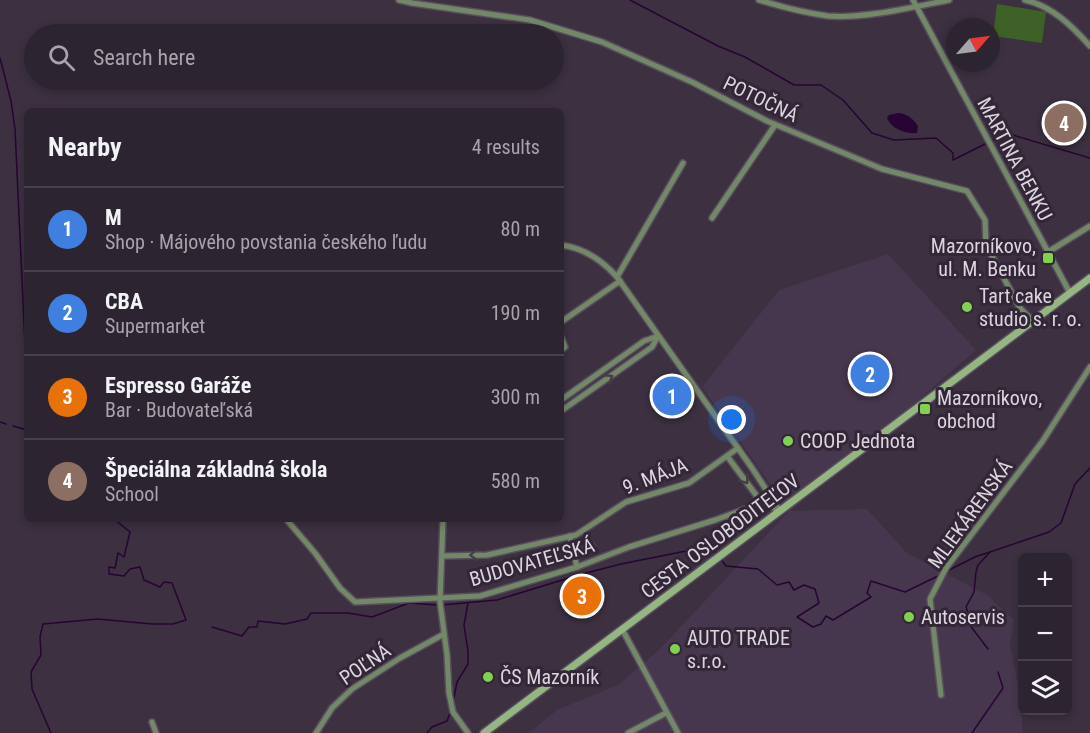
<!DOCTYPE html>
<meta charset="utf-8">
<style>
body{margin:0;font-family:"Roboto Condensed",sans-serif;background:#39303d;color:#f1f3f6}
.controls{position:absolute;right:18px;bottom:18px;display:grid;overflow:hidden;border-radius:9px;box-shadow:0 3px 9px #0003}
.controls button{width:54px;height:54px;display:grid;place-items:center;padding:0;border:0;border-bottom:2px solid #48414d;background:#2d2431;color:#f1f3f6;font:30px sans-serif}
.compass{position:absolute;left:946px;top:18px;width:54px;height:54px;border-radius:50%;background:#2d2431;box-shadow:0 3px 9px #0003;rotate:62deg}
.you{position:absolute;left:732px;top:420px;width:21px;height:21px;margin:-15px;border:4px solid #fff;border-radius:50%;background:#1a73e8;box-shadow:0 0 0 9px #1a73e833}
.badge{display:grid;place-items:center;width:39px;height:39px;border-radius:50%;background:#82d04f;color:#fff;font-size:20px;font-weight:700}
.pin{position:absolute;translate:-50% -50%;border:3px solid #fff;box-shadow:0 2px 6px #0006}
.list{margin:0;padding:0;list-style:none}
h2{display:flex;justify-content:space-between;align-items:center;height:78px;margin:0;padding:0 24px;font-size:26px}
h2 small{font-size:20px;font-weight:400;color:#a7a4ab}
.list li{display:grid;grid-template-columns:39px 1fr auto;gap:18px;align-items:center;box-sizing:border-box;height:84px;padding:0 24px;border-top:2px solid #48414d}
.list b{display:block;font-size:22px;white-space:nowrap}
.list p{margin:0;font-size:20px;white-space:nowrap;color:#a7a4ab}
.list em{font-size:20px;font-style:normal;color:#a7a4ab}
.icon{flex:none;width:33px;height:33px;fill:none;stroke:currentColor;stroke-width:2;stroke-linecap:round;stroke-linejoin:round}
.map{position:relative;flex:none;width:1090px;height:733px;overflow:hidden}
.search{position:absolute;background:#2d2431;box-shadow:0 3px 9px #0003;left:24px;top:24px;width:540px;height:66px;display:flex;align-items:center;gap:15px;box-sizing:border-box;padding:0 21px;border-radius:33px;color:#a7a4ab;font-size:22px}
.panel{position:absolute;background:#2d2431;box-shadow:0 3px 9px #0003;left:24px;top:108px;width:540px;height:414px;border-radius:9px}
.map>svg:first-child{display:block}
.built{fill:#47374e}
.green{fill:#3d6126}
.water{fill:#280435}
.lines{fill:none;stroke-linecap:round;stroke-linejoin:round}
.stream{stroke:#280435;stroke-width:1.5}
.street-casing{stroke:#594e5d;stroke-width:8}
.secondary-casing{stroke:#594e5d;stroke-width:10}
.street{stroke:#738868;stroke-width:5}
.secondary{stroke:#95b683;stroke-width:7}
.oneway{stroke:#423e43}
.poi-dot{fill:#82d04f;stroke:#322637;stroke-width:2}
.labels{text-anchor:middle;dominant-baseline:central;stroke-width:6;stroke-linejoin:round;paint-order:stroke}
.street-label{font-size:20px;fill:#dcd5df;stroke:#322637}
.poi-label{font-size:20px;fill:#dcd5df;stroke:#322637;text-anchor:start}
</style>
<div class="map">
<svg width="1090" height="733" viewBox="0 0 1090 733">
<rect width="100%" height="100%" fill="#3c3041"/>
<!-- built -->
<path class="built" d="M888,254L976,350L790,511L867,509L907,553L987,595L1014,620L1010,645L1022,705V733H529L557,710L618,685L660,649L789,511L702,387L779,290Z"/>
<!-- green -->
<path class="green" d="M997,4L1046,12L1042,43L993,36Z"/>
<!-- water -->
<path class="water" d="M898,113C908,114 912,118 918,126L917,133C906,134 891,129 887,118L889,115Z"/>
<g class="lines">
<!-- stream -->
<g class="stream">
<path d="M630,0L718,46L745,57L794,85H821L843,100L872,133L894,140L936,138L953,153V160L985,144"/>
<path d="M0,58L11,101L15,129L27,387"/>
<path d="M993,140L1006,133L1090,158"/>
<path d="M0,422L6,424"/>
<path d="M13,426L27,430"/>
<path d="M720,558L726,566L758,569L777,585L789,582L794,590L804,585L815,589L819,603L797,617L813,627L821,624L826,616L833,620L871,597L867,593L871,581L905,592L940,575"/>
<path d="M947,571L975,557L1049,532L1061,523L1075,484L1090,468"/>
<path d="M442,605L497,600L582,574L621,564L711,546L717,554"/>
<path d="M212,627L242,636L249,627H257L258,621L285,624L307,619L311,613H348L372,617L409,603L437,605"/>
<path d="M988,649L969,624L970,618L966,607L974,592L976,572L978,565L990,552"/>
<path d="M453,702L457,682L468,664V651L464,625L468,603"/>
<path d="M51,733L32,689L31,672L41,655L40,637L43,624L98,619L152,624H173L186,620L172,583L164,582L160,587L144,580L140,567L130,569L124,576L109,574V567L115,568L118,553L124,557L130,532L114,519"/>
<path d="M427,733L432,727L447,721L450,713"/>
<path d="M972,733L1003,688L998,672"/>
</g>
<!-- street casing -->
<g class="street-casing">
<g id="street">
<path d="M399,0L412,3L530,20L602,42L692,82L767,121L882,169L967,191L985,220L986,245L1020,308L1033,321"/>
<path d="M759,0C782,7 805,13 828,16C864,19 913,7 949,0"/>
<path d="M913,0L1070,293"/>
<path d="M1025,0C1052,6 1072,26 1090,46"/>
<path d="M712,218L775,125"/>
<path d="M561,245C584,248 602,260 617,277L752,468L780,511"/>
<path d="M1048,252L1090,226"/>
<path d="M617,277L683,163"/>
<path d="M561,322L620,281"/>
<path d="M561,337L565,347L561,350"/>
<path d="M561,400L644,341L658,336"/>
<path d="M561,411L652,347L658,336"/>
<path d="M727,456L762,503"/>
<path d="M286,519L315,553L340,588L355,602L480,596L577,567L629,547L715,520L762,503L780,511"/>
<path d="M443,519L440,602L447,655L449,693L453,712L468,733"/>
<path d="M570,536L577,567"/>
<path d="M574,554L592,546"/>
<path d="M442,556L487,555L576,535L626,502L689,483L738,448"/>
<path d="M622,629L678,733"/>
<path d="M941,695L930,599L946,568L1042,442L1090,367"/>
<path d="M152,722L156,733"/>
<path d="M316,733L332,708L352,689L400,658L444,634"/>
<path d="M628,733L666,713"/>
</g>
</g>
<!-- secondary casing -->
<g class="secondary-casing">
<path id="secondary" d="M484,733L1090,278"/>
</g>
<!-- street -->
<use href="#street" class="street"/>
<!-- secondary -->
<use href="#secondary" class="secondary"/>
</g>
<!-- one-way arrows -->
<defs><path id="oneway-chevron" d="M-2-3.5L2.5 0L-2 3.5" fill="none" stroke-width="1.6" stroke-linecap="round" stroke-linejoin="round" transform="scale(1.5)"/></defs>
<g class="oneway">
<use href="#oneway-chevron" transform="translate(609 378) rotate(-35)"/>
<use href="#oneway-chevron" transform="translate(745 480) rotate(54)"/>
<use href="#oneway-chevron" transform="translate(474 555) rotate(178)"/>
</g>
<!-- markers -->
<g class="poi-dot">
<rect x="1042" y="252" width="12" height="12" rx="3"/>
<circle cx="967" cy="307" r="6"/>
<rect x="919" y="403" width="12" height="12" rx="3"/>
<circle cx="788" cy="441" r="6"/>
<circle cx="909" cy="617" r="6"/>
<circle cx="675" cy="649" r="6"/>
<circle cx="488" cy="677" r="6"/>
</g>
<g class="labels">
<!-- street labels -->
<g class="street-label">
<text transform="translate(761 99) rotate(26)">POTOČNÁ</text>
<text transform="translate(1015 159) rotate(62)">MARTINA BENKU</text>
<text transform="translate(655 476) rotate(-21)">9. MÁJA</text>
<text transform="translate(970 514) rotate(-54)">MLIEKÁRENSKÁ</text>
<text transform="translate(720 536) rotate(-37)">CESTA OSLOBODITEĽOV</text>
<text transform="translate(532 562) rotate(-16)">BUDOVATEĽSKÁ</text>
<text transform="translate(365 664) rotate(-34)">POĽNÁ</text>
</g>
<!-- poi labels -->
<g class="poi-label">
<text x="1036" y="246" text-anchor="end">Mazorníkovo,<tspan x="1036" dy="23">ul. M. Benku</tspan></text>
<text x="979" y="296">Tart cake<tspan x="979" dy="23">studio s. r. o.</tspan></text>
<text x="937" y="398">Mazorníkovo,<tspan x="937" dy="23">obchod</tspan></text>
<text x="800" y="441">COOP Jednota</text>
<text x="921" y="617">Autoservis</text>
<text x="687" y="638">AUTO TRADE<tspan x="687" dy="23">s.r.o.</tspan></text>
<text x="500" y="677">ČS Mazorník</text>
</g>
</g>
</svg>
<div class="controls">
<button>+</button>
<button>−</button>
<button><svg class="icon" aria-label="layers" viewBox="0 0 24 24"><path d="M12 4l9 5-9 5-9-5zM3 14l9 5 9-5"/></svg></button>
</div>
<svg class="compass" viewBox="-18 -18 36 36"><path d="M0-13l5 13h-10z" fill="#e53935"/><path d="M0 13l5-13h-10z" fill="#a7a4ab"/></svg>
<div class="you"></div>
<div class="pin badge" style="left:672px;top:396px;background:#3f7fe0">1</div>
<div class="pin badge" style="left:870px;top:374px;background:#3f7fe0">2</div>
<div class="pin badge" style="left:582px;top:596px;background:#e8710a">3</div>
<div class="pin badge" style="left:1064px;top:123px;background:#8d6e63">4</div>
<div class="search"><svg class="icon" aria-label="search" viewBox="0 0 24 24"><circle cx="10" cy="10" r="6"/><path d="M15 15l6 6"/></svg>Search here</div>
<section class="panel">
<h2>Nearby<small>4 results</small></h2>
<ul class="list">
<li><span class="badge" style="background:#3f7fe0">1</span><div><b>M</b><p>Shop · Májového povstania českého ľudu</p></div><em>80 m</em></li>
<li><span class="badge" style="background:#3f7fe0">2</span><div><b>CBA</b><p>Supermarket</p></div><em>190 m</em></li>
<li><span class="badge" style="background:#e8710a">3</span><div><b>Espresso Garáže</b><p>Bar · Budovateľská</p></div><em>300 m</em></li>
<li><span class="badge" style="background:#8d6e63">4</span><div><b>Špeciálna základná škola</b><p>School</p></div><em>580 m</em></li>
</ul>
</section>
</div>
